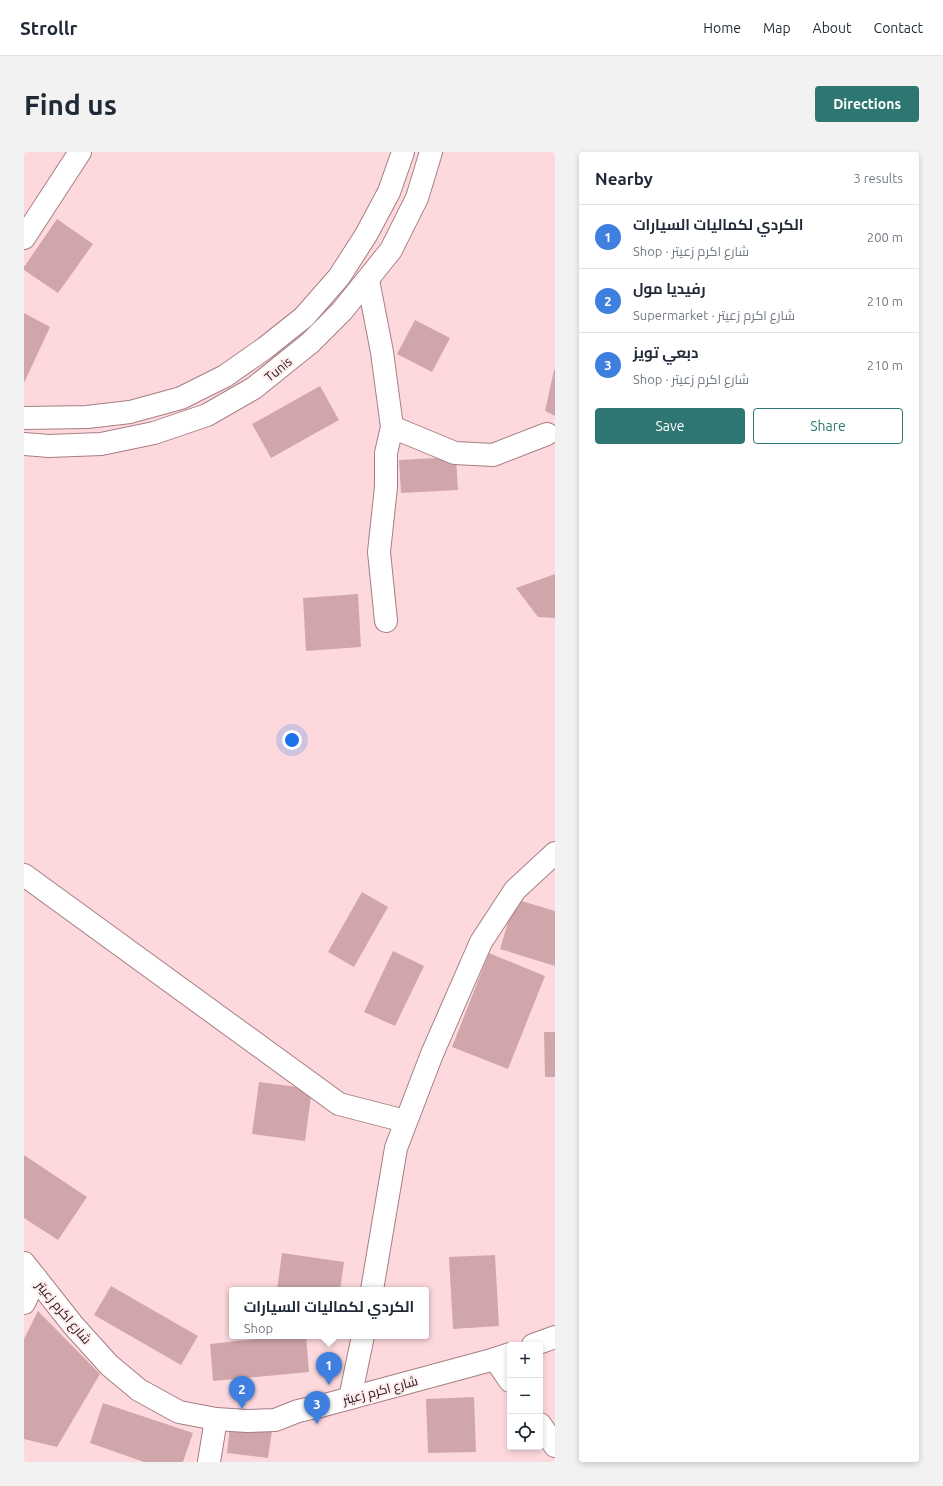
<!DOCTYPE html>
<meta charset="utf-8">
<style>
body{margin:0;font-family:Ubuntu,Cairo,sans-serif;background:#f2f2f3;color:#1f2937}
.controls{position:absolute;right:12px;bottom:12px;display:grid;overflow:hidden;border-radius:4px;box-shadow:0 2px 6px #0003}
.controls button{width:36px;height:36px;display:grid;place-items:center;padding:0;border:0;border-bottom:1px solid #e0e1e3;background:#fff;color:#1f2937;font:20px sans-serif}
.you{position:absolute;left:268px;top:588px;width:14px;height:14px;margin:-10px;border:3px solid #fff;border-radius:50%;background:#1a73e8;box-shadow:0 0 0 6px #1a73e833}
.badge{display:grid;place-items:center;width:26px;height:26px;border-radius:50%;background:#2d7671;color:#fff;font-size:13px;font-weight:700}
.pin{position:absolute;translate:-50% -33px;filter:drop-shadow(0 1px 2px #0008)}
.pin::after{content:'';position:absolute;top:21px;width:14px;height:12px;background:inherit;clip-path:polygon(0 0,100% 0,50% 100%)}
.popup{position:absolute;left:205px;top:1135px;width:200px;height:52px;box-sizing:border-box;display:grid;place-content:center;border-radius:4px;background:#fff;filter:drop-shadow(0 1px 3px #0005);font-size:13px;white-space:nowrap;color:#747a83}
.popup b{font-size:15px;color:#1f2937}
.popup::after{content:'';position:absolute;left:50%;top:100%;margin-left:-8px;border:8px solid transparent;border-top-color:#fff}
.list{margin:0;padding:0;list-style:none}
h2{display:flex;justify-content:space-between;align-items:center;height:52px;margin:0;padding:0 16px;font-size:17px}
h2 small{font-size:13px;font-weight:400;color:#747a83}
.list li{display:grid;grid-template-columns:26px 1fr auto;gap:12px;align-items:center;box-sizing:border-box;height:64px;padding:0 16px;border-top:1px solid #e0e1e3}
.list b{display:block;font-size:15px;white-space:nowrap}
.list p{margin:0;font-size:13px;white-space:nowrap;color:#747a83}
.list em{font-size:13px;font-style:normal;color:#747a83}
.actions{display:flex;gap:8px;padding:12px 16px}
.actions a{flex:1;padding:9px 0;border:1px solid #2d7671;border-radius:4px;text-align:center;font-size:14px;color:#2d7671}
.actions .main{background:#2d7671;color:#fff}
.icon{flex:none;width:22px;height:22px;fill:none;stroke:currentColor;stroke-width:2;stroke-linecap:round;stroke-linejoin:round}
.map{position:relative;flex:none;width:531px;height:1310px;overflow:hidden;border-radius:4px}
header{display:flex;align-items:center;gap:24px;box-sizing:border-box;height:56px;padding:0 20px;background:#fff;border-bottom:1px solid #e0e1e3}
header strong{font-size:19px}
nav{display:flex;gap:22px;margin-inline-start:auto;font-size:14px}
.intro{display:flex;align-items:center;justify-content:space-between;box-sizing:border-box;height:96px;padding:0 24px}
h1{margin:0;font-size:28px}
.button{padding:10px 18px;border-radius:4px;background:#2d7671;color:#fff;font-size:14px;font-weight:700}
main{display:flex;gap:24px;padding:0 24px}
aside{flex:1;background:#fff;border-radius:4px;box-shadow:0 2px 6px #0003}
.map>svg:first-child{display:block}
.building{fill:#d0a6ab}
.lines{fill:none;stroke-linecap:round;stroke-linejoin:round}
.minor-casing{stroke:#a67e83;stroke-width:24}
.major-casing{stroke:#a67e83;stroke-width:24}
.minor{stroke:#fff;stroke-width:22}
.major{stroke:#fff;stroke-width:22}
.labels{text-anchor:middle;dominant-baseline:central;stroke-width:4;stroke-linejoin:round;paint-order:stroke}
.street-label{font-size:13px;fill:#251618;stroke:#feebed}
</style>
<header>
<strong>Strollr</strong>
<nav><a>Home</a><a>Map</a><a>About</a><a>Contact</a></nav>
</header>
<div class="intro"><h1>Find us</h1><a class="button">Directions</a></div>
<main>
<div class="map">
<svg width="531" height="1310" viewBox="0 0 531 1310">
<rect width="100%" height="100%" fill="#fdd9dd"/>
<!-- building -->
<g class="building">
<path d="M33,67L69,92L34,141L0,118V115Z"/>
<path d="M0,161L26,175L0,231Z"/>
<path d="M391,168L426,186L408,220L373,202Z"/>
<path d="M530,218H531V264L521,259Z"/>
<path d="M296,234L315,268L247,306L228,272Z"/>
<path d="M432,305L434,338L377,341L375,308Z"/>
<path d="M531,422V466L514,465L492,436Z"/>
<path d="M334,442L337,495L282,499L279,446Z"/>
<path d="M338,740L364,755L330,815L304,800Z"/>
<path d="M491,747L531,759V814L476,797Z"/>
<path d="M369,799L400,814L371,874L340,860Z"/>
<path d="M465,801L521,824L484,917L428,895Z"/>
<path d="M520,880H531V925H521Z"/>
<path d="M235,930L288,937L281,989L228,982Z"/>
<path d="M0,1003L63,1045L34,1088L0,1066Z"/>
<path d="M258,1101L320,1110L316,1138H253Z"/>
<path d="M471,1103L475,1174L429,1177L425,1105Z"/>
<path d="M87,1134L174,1184L157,1213L70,1163Z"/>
<path d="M14,1159L76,1222L33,1295L0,1287V1187Z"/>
<path d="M261,1184H282L285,1220L189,1229L186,1192Z"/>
<path d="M450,1245L452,1300L404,1301L402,1247Z"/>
<path d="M79,1251L169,1281L159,1310H120L66,1291Z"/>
<path d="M206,1274L248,1279L244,1306L203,1301Z"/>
</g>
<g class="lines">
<!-- minor casing -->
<g class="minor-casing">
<g id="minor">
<path d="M0,86L56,0"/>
<path d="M344,128L358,200L368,275L362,301V335L355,400L362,469"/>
<path d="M368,275L431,301L469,303L523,282"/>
<path d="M0,723L315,952L381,969"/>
<path d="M0,1111L49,1173L85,1213L115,1238L155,1260L192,1267L223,1269L251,1268L274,1259L297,1254L471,1207L486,1202"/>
<path d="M348,1138L372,996L408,902L457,790L491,738L531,701"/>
<path d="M0,1151L12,1126"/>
<path d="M509,1193L531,1185"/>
<path d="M471,1207L486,1229"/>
<path d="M326,1246L339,1184"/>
<path d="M516,1272L531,1294"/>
<path d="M185,1310L192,1267"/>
</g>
</g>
<!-- major casing -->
<g class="major-casing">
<g id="major">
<path d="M0,266L63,265L106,260L157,246L201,224L241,196L280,165L315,125L342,83L365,40L379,0"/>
<path d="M0,292L25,294L77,292L130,281L183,263L230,236L286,191L318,159L367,98L393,46L407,0"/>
</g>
</g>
<!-- minor -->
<use href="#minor" class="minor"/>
<!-- major -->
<use href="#major" class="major"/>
</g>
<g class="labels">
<!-- street labels -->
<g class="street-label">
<text transform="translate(254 217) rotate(-39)">Tunis</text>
<text transform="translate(40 1160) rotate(50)">شارع اكرم زعيتر</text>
<text transform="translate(356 1238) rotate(-15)">شارع اكرم زعيتر</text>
</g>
</g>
</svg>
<div class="controls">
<button>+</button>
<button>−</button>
<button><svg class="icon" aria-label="locate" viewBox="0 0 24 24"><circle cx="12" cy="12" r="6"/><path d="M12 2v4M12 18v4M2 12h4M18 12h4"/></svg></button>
</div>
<div class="you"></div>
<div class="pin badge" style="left:305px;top:1233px;background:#3f7fe0">1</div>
<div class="popup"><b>الكردي لكماليات السيارات</b>Shop</div>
<div class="pin badge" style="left:218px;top:1257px;background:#3f7fe0">2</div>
<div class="pin badge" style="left:293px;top:1272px;background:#3f7fe0">3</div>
</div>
<aside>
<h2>Nearby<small>3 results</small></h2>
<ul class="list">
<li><span class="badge" style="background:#3f7fe0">1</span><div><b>الكردي لكماليات السيارات</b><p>Shop · شارع اكرم زعيتر</p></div><em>200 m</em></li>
<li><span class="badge" style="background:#3f7fe0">2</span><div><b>رفيديا مول</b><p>Supermarket · شارع اكرم زعيتر</p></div><em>210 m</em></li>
<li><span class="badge" style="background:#3f7fe0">3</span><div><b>دبعي تويز</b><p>Shop · شارع اكرم زعيتر</p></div><em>210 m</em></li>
</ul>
<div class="actions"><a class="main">Save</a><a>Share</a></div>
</aside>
</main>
